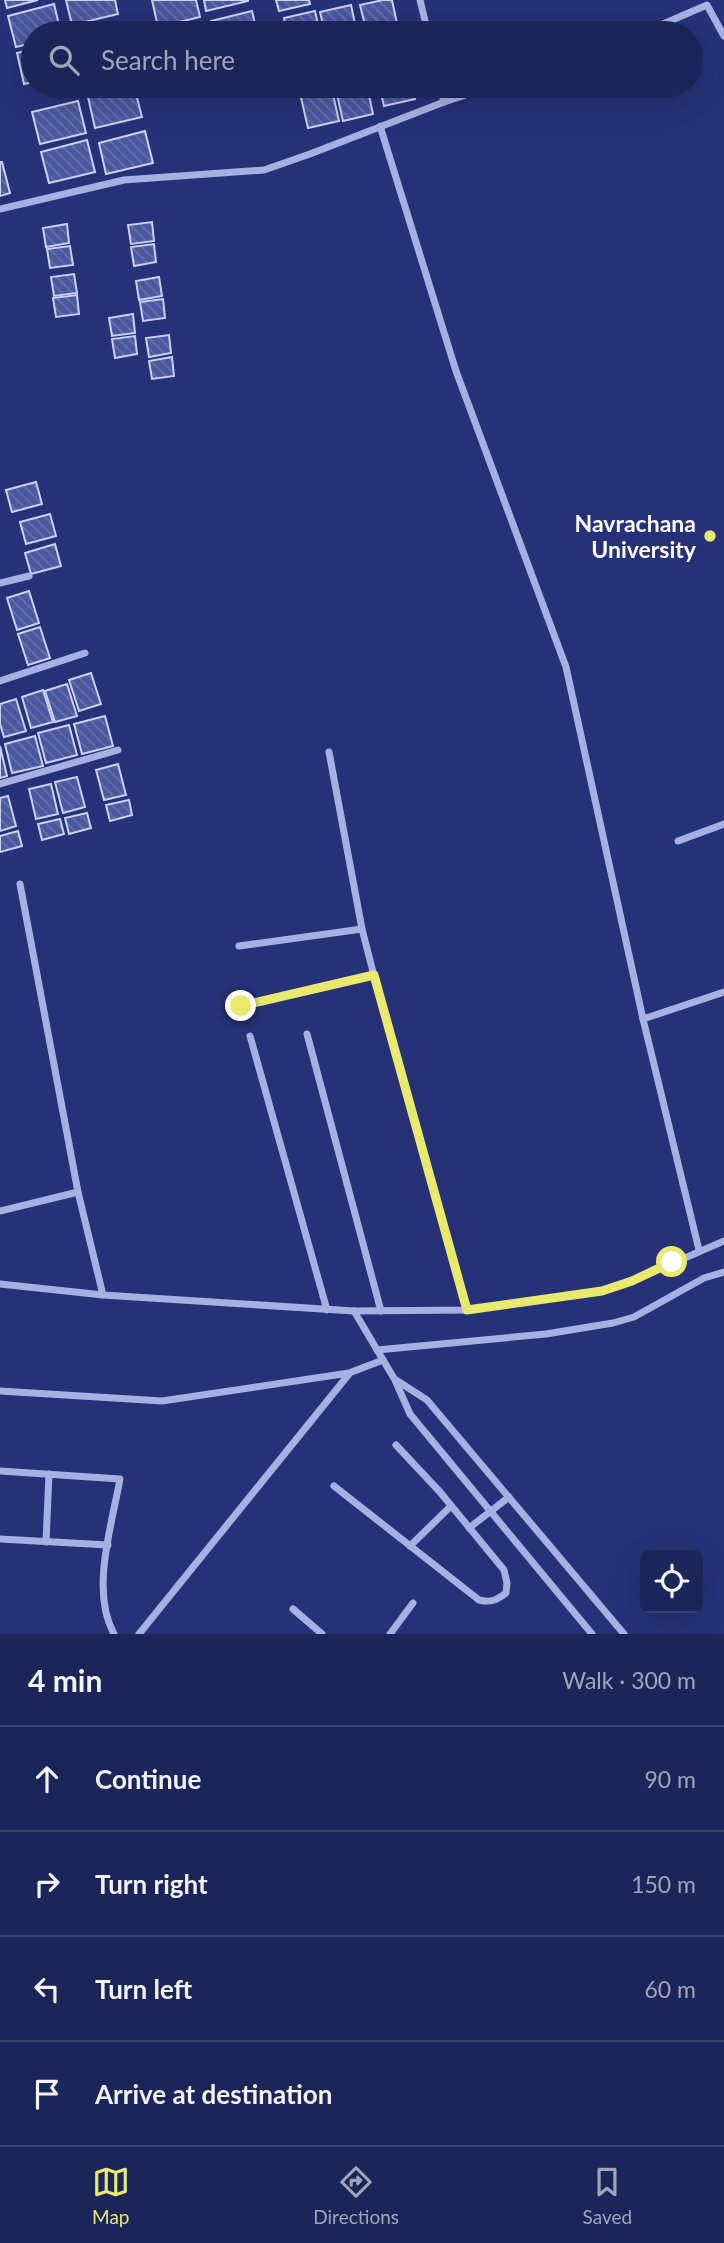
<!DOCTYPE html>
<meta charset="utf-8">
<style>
body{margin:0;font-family:Lato,sans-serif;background:#252d5f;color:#f1f3f6}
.controls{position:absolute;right:21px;bottom:21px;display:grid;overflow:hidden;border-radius:10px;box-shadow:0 7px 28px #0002}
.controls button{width:63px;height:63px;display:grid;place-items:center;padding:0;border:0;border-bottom:2px solid #3a426f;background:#1c2559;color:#f1f3f6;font:35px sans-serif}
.stop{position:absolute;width:21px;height:21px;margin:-16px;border:5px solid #e9ea6d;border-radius:50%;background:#fff}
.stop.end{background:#e9ea6d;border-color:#fff;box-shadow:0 2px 7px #0008}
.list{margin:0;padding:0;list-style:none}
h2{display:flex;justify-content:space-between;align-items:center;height:91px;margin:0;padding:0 28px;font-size:30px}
h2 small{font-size:23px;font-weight:400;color:#a0a5ba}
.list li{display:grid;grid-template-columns:46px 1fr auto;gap:21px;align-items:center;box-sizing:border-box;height:105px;padding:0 28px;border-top:2px solid #3a426f}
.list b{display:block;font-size:26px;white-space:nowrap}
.list em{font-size:23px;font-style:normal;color:#a0a5ba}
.icon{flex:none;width:38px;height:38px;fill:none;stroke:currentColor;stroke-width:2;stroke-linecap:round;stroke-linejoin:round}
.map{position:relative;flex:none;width:724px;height:1634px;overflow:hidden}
.search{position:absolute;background:#1c2559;box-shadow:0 7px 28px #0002;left:21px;right:21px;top:21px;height:77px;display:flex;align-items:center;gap:18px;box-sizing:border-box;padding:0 24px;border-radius:38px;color:#a0a5ba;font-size:26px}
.sheet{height:511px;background:#1c2559}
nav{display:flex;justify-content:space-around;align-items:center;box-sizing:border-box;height:98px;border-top:2px solid #3a426f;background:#1c2559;font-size:19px;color:#a0a5ba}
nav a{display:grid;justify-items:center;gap:4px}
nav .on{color:#e9ea6d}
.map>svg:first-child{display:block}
.building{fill:url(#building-back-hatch);stroke:#cad0f2;stroke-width:2}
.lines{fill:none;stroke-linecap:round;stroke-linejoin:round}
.street{stroke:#a7b0e2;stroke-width:7}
.route{stroke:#e9ea6d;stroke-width:9}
.poi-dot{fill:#e9ea6d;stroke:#263177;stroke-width:2.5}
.labels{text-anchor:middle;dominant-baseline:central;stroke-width:5;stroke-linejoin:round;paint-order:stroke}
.poi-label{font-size:23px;font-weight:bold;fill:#fff;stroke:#263177;text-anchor:end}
</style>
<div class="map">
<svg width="724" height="1634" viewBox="0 0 724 1634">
<defs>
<pattern id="building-back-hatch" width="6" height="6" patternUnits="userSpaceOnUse" patternTransform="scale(1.75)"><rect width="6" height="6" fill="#4b579e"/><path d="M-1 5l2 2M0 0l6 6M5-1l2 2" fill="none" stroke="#6670ad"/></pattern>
</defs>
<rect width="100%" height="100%" fill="#263177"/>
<!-- building -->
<g class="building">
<path d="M5,0H38L7,8Z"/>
<path d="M66,0H115L118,14L72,25Z"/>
<path d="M152,0H196L200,17L158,27Z"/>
<path d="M204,0H248V1L206,11Z"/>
<path d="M276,0H309L310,4L279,11Z"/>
<path d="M383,0H392L399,33H367L360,5Z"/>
<path d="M54,4L61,33H33V43L16,47L8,16Z"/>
<path d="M351,5L357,33H325L320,12Z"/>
<path d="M252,11L257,33H214L211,21Z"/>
<path d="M315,11L320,33H287L284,18Z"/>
<path d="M118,24L120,33H82Z"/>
<path d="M201,24L203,33H161Z"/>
<path d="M33,49V82L24,84L17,53Z"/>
<path d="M134,86L142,117L95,128L88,97Z"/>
<path d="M312,86H331L339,121L308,128L299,89Z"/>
<path d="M335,86H367L373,114L343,121Z"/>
<path d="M379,86H412L415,99L384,106Z"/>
<path d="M78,101L86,133L40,144L32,112Z"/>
<path d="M145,131L153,163L106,174L99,143Z"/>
<path d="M87,140L95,172L49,183L41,152Z"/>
<path d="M0,162H2L10,193L0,196Z"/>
<path d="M152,222L154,241L131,244L128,225Z"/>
<path d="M67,224L69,243L46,247L43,228Z"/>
<path d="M154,244L156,262L134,266L131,247Z"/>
<path d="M70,246L73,265L50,268L47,249Z"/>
<path d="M74,274L77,293L54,296L51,277Z"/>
<path d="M159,277L162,296L139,300L136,281Z"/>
<path d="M77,295L79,314L56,317L53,298Z"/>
<path d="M163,299L165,318L143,321L140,302Z"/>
<path d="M133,314L135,333L112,336L109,318Z"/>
<path d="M169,335L171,353L149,357L146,338Z"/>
<path d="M135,336L137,354L115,358L112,339Z"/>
<path d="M172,357L174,376L152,379L149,361Z"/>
<path d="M36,482L42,504L12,512L6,490Z"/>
<path d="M50,514L56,536L26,544L20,522Z"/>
<path d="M55,544L61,566L31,574L25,553Z"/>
<path d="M29,591L39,623L17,630L7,598Z"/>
<path d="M40,627L50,658L28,665L18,634Z"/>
<path d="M91,673L101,704L79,711L69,680Z"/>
<path d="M67,684L77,716L55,722L45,691Z"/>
<path d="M43,690L53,722L31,728L22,697Z"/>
<path d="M16,699L26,731L4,737L0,724V704Z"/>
<path d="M105,716L113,746L82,754L74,724Z"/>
<path d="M69,725L77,755L46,763L38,733Z"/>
<path d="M35,736L43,766L12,773L5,744Z"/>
<path d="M0,746L7,776L0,778Z"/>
<path d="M118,764L126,795L104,800L96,770Z"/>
<path d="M77,777L85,807L63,813L55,782Z"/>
<path d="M51,784L58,814L36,819L29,789Z"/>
<path d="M8,796L16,826L0,831V798Z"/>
<path d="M129,800L132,815L110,821L106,805Z"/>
<path d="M87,813L91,828L69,834L65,818Z"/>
<path d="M60,819L64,834L42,840L38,824Z"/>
<path d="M18,831L22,846L0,852V836Z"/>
</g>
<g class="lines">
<!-- street -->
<g class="street">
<path d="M420,0L428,33"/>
<path d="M642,33L707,5L724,36"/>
<path d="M440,86L444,102"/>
<path d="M380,126L456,371L566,667L643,1019L699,1250"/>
<path d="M0,209L124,180L264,170L310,154L444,102L493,86"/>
<path d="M0,583L29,576"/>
<path d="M0,681L85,653"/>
<path d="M329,752L362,929L372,968L467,1310"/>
<path d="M0,784L118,750"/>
<path d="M678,841L724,824"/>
<path d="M20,884L78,1192L103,1295"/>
<path d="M239,946L362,929"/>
<path d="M241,1006L374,975"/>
<path d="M643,1019L724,992"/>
<path d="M307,1034L381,1311"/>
<path d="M250,1036L327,1310"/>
<path d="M0,1211L78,1192"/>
<path d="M0,1284L103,1295L354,1311L467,1310L602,1291L632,1281L724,1241"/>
<path d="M354,1311L395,1380L410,1414L592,1634"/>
<path d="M377,1350L546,1334L613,1323L634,1317L704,1278L724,1272"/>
<path d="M396,1380L427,1400L624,1634"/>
<path d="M0,1391L162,1401L349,1373L383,1360"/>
<path d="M0,1471L120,1479C112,1525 90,1591 114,1634"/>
<path d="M334,1486L479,1600C491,1603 497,1600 506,1593L507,1583L504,1570L440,1492L396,1445"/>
<path d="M469,1528L509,1497"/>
<path d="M0,1539L108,1545"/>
<path d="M46,1542L49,1474"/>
<path d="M410,1546L451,1506"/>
<path d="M293,1609L322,1634"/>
<path d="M139,1634L349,1374"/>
<path d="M390,1634L413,1603"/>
</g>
</g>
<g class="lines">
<!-- route -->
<path class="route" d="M241,1006L374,975L467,1310L602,1291L632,1281L672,1262"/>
</g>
<!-- markers -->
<circle class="poi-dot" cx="710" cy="536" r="7"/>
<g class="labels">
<!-- poi labels -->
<g class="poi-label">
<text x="696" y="523">Navrachana<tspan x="696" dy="26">University</tspan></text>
</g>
</g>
</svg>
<div class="controls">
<button><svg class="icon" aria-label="locate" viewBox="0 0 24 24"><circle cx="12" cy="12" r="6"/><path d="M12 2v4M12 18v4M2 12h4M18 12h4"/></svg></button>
</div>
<div class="stop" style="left:672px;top:1262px"></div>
<div class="stop end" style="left:241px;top:1006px"></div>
<div class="search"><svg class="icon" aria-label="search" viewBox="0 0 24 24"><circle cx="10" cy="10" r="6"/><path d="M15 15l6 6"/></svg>Search here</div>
</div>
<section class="sheet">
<h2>4 min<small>Walk · 300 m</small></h2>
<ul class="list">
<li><svg class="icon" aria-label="ahead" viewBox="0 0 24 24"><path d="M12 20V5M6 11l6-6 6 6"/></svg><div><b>Continue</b></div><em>90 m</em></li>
<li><svg class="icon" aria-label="right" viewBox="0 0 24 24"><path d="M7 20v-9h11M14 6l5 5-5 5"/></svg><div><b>Turn right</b></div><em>150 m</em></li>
<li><svg class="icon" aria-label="left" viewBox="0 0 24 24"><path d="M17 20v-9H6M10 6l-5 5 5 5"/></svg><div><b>Turn left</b></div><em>60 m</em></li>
<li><svg class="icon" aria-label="arrive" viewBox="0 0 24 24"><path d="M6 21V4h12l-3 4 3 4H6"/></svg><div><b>Arrive at destination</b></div></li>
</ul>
</section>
<nav>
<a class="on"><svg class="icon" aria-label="map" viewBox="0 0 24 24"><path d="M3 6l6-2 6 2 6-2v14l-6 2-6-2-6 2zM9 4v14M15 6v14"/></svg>Map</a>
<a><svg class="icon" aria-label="directions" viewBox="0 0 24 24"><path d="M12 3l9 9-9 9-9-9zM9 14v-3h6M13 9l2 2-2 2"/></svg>Directions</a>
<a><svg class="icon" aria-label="saved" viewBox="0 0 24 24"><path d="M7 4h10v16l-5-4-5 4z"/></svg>Saved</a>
</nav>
